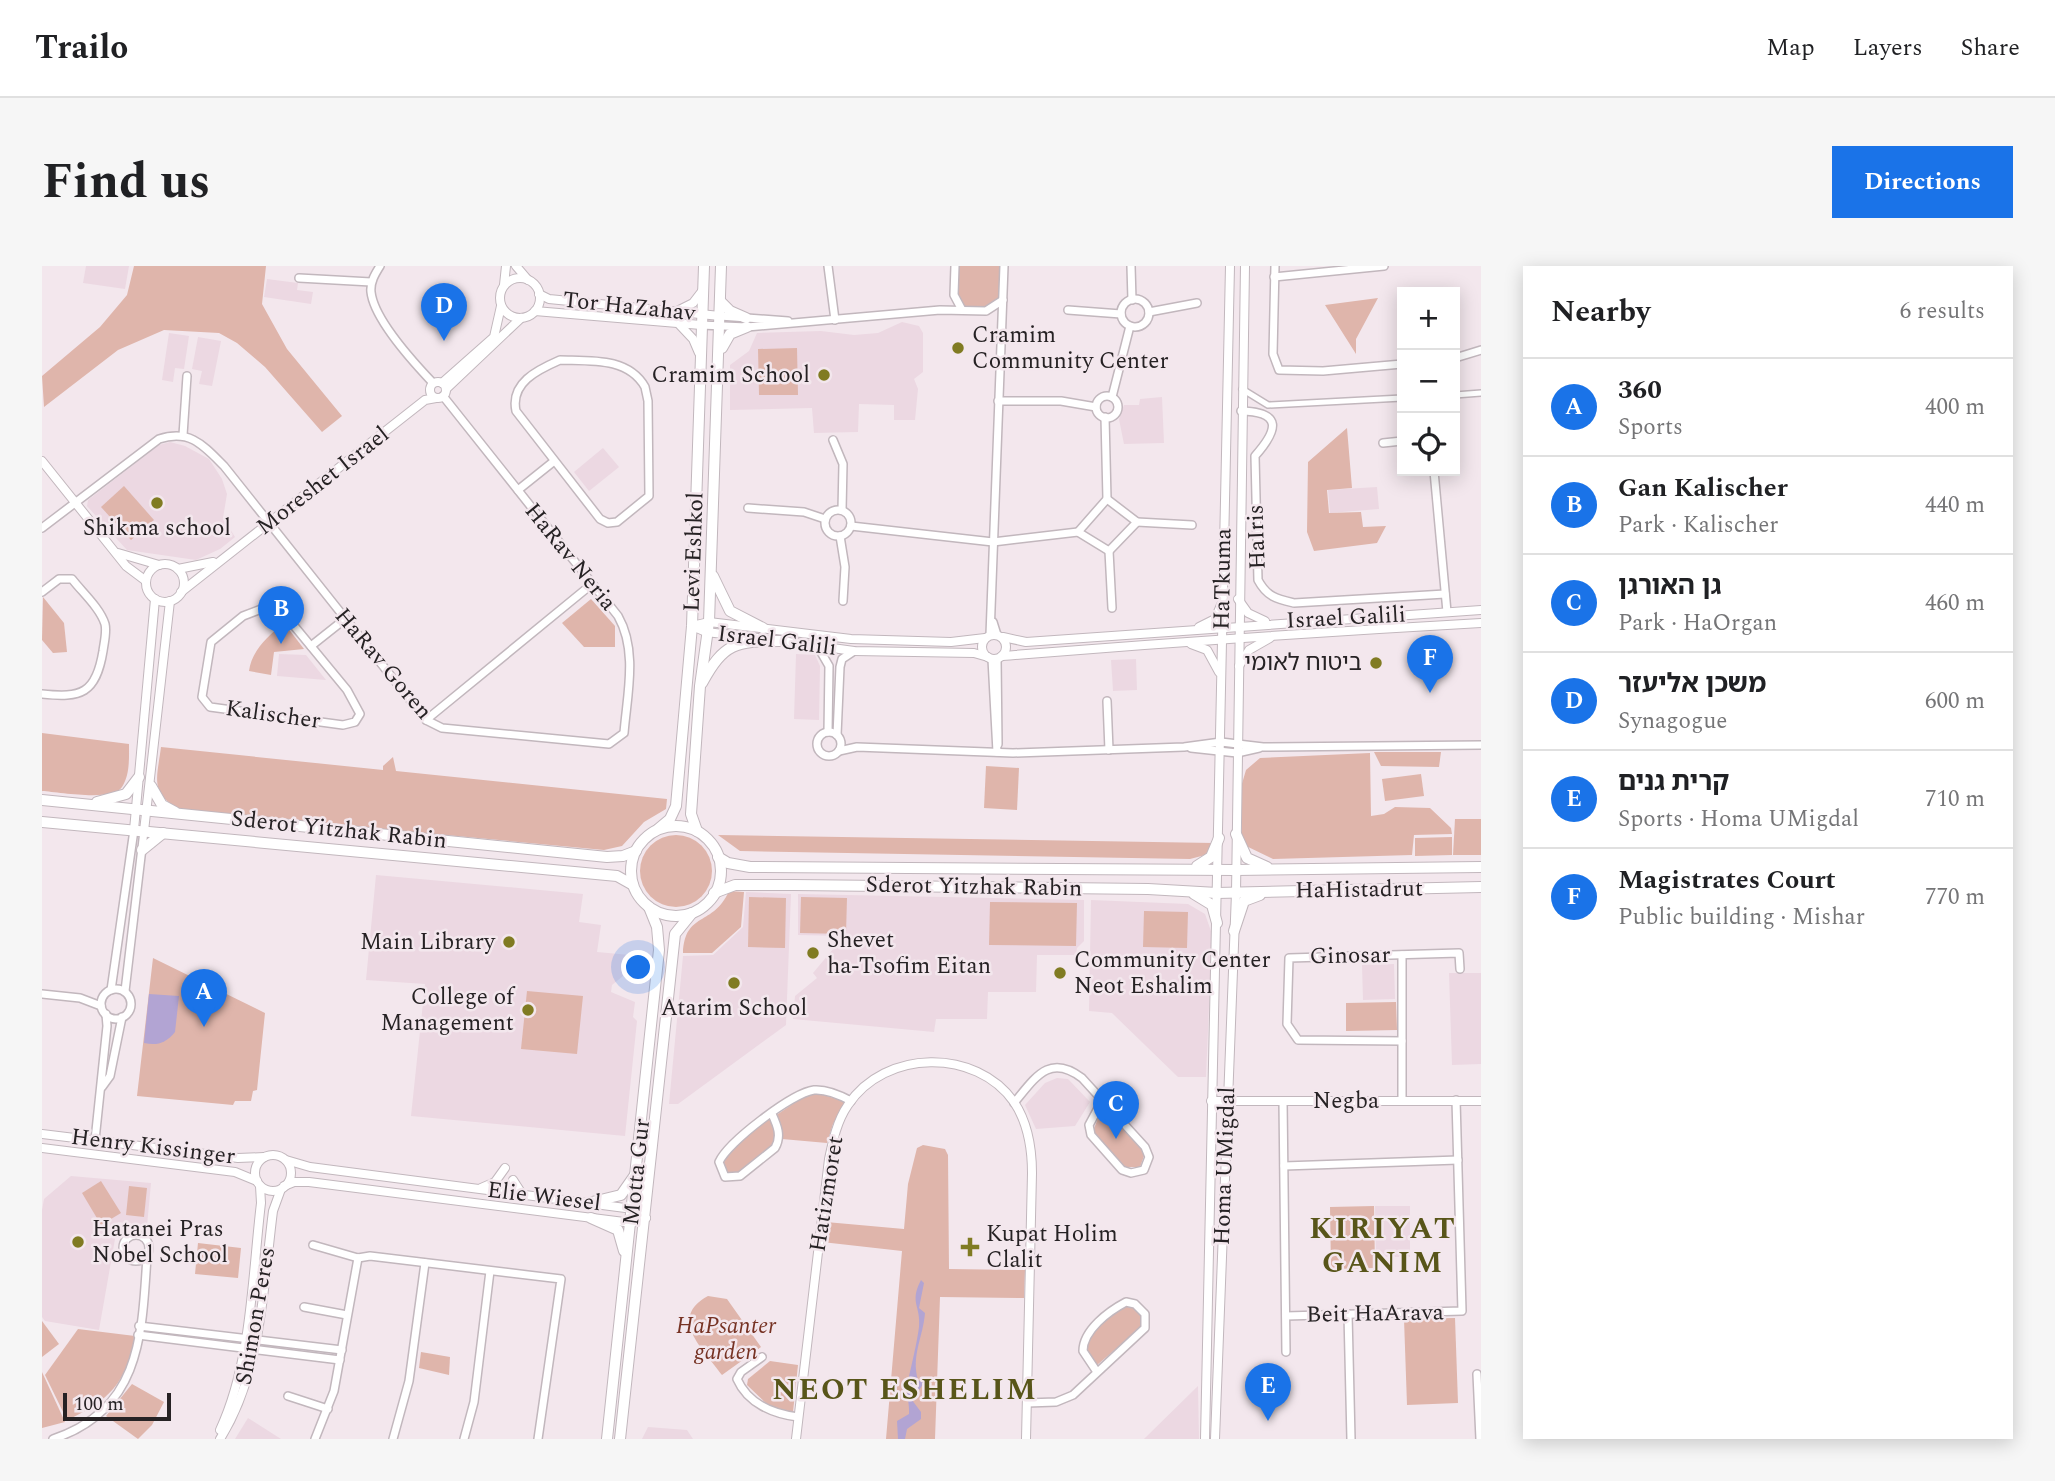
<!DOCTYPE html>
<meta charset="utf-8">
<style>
body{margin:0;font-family:Spectral,"Noto Sans Hebrew",serif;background:#f6f6f6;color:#202124}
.controls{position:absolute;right:21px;top:21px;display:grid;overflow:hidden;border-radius:0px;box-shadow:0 4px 18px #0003}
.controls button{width:63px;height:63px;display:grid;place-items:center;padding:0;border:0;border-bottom:2px solid #e0e0e0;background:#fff;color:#202124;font:35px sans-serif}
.scale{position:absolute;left:21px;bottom:18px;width:108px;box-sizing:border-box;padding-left:7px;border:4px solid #262224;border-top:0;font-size:19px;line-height:24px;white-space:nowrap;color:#262224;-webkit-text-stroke:5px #f3e7ed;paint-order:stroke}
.you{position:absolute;left:597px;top:702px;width:24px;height:24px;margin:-18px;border:5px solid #fff;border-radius:50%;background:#1a73e8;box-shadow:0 0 0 10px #1a73e833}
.badge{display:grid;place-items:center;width:46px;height:46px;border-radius:50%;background:#1a73e8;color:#fff;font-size:23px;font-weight:700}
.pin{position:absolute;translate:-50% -58px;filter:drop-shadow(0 2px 4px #0008)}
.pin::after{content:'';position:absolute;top:37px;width:24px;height:21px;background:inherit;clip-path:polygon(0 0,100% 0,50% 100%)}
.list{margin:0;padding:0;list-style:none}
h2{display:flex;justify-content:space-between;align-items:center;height:91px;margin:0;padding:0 28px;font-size:30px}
h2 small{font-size:23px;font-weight:400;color:#757577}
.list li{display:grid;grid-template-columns:46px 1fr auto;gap:21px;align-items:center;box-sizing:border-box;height:98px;padding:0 28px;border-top:2px solid #e0e0e0}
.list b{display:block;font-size:26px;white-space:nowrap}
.list p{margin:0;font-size:23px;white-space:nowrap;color:#757577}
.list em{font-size:23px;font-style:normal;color:#757577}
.icon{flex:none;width:38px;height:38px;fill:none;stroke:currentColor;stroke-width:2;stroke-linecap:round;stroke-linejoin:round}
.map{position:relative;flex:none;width:1439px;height:1173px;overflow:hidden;border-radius:0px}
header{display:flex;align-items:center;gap:42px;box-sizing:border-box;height:98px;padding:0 35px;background:#fff;border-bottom:2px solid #e0e0e0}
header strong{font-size:33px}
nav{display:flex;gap:38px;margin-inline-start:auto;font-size:24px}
.intro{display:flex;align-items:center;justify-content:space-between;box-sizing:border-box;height:168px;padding:0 42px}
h1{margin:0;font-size:49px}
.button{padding:18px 32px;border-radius:0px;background:#1a73e8;color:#fff;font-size:24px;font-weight:700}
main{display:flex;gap:42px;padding:0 42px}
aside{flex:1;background:#fff;border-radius:0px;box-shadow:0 4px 18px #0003}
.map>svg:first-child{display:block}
.built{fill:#ecd8e2}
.green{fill:#dfb5ab}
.water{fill:#b2a4d3}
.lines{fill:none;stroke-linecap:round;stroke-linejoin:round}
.pedestrian-casing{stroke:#c2b7bd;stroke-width:8}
.minor-casing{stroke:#c2b7bd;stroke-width:10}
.tertiary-casing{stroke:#c2b7bd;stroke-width:10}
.secondary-casing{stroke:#c2b7bd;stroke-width:12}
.pedestrian{stroke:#fff;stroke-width:5}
.minor{stroke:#fff;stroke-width:7}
.tertiary{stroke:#fff;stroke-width:8}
.secondary{stroke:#fff;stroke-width:10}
.poi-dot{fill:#807b22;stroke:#f3e7ed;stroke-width:2.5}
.labels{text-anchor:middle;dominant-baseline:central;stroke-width:5;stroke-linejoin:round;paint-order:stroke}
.street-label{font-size:23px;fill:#262224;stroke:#f3e7ed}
.poi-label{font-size:23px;fill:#262224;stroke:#f3e7ed;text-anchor:start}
.park-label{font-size:23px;font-style:italic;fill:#763223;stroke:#f3e7ed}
.district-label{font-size:30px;font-weight:bold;letter-spacing:2px;fill:#585519;stroke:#f3e7ed}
</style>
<header>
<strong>Trailo</strong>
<nav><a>Map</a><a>Layers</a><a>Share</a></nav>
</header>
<div class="intro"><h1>Find us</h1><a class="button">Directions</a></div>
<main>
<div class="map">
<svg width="1439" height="1173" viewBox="0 0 1439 1173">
<rect width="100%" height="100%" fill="#f3e7ed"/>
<!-- built -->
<g class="built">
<path d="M44,0H87L83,23L41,17Z"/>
<path d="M225,13L256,17L255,24L271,26L269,38L222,31Z"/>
<path d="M860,56L877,60L881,67V106L872,113L876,123L873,154H852V139L817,138L816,166L772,167L770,142L688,144V99L707,85L715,67L779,65L812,69L836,67Z"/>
<path d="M127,67L147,70L142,103L133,102L131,116L120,114Z"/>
<path d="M156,71L179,75L170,120L157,118L160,105L150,103Z"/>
<path d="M1120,131L1122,177L1082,178L1077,153L1082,139H1097L1098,133Z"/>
<path d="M128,176L143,180L167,193L180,213L185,228L181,252L193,271L178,283L154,294L85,284L45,240L46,234L117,179Z"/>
<path d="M561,182L577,201L547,225L532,206Z"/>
<path d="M1335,221L1337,243L1288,247L1286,224Z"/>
<path d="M237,388L264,389L284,414L235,410Z"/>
<path d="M754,388L773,389L778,400L777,454L752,453Z"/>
<path d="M1094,393L1095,424L1071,425L1069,394Z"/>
<path d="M334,609L541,628L537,656L559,659L555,686L599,690L597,697L570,719L569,726L593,736L591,751L595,755L583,870L369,850L383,718L324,714Z"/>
<path d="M704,626L749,628L744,759L636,838H627L641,690L671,689L701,661Z"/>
<path d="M756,628L1042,634V675L1035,682L1034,689H995L994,726H946L945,753H894L892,766L751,753L753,730L775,712L771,707L802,670L756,669Z"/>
<path d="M1049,634L1146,638L1163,648L1170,668L1164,811H1136L1070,747L1047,745Z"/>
<path d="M1352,698L1353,733L1321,734L1320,699Z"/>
<path d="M1407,707H1439V798L1410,799Z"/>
<path d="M1015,812L1026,813L1048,836L1033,860L994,863L983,839L1003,817Z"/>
<path d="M29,910L109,917L105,960L76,956L57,1064L3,1055L0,1051V944L2,933Z"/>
<path d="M1333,940H1368V991H1334Z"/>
<path d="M1156,1120L1157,1173H1102Z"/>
<path d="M206,1152L239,1173H193Z"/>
<path d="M606,1161L645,1164L651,1173H600Z"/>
</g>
<!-- green -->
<g class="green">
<path d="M92,0H224L220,38L245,83L300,150L280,166L223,101L195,77L177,67L122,64L76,84L2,141L0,110L58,61L85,29Z"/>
<path d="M913,0H962L961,34L952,43L920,44L912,29Z"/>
<path d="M1336,32L1314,73V88L1283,39Z"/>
<path d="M755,82L756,129H717L716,83Z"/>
<path d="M1305,162L1310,222L1285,224L1287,247L1319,246L1321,261L1344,260L1335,277L1272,285L1265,266L1266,196Z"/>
<path d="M82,220L112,254L89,274L59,241Z"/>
<path d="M1,331L22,357L25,386L11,387L0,374Z"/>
<path d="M549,333L573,360V381H542L520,357Z"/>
<path d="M242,357L262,383L232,386L229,409L207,405C210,384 226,370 242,357Z"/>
<path d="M0,467L87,478C87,492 88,509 80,521C70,536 17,526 0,525Z"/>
<path d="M119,481L341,504V500L351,491L354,505L625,533L624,543L602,556L580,580L562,584L139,544C107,527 115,513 119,481Z"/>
<path d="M1332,486H1399L1397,501L1339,500Z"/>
<path d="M1328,487L1329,550L1342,548L1353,541L1388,542L1409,562L1410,568L1372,569L1370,589L1231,593L1200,578L1199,521L1204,504L1218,492Z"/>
<path d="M944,500L977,502L975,544L942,542Z"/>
<path d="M1379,508L1382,530L1343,535L1340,513Z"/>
<path d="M1413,553H1439V589H1411Z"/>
<path d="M676,569L1172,577L1167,588L1148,593L698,585Z"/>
<circle cx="634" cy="605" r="36"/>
<path d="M1410,571V589L1373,590V572Z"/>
<path d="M687,625L702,626L699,661L670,687H641C643,645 671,661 687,625Z"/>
<path d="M707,631L744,632L743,682L706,681Z"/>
<path d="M759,631L805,632L804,668L758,667Z"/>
<path d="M948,636L1035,637L1034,680L947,679Z"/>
<path d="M1102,645L1146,646L1145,682L1101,681Z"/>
<path d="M111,692L223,747L215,824L211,825L209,835H193L191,839L95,830Z"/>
<path d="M485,725L541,730L535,788L479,783Z"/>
<path d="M1354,736L1355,764L1304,765V737Z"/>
<path d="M773,826L804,836L791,858L785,877L740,873L733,850L764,829Z"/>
<path d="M1060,842L1099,882L1102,890L1098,901H1082L1051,865Z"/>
<path d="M729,851L734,863L732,881L697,908L688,911L681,905V892L685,887Z"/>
<path d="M881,879L903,883L906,889L907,1003L983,1004L982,1032L898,1031L893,1173H844L860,985L780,976L784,956L862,963L866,918L875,882Z"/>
<path d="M59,915L79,947L59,959L40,927Z"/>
<path d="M87,920L105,922L102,951L84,949Z"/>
<path d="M1332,940L1333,1002L1289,1003L1288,941Z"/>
<path d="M156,977L199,982L196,1012L153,1008Z"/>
<path d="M666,1030L685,1033L719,1081L680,1109C662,1084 625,1052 666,1030Z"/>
<path d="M1085,1038L1100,1048L1101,1060L1055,1099L1044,1088L1046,1070L1074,1043Z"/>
<path d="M1413,1052L1416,1137L1365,1139L1362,1053Z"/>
<path d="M0,1055L17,1078L0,1091Z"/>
<path d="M36,1063L93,1070C85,1116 67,1135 25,1154L3,1109Z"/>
<path d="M379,1086L408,1091L407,1109L377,1102Z"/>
<path d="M728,1095L756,1099L751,1146L730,1143L705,1119L706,1113Z"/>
<path d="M0,1106L23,1156L0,1162Z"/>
<path d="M90,1118L122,1136L110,1159L96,1173L64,1150Z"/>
</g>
<!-- water -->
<g class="water">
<path d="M107,728L137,730L133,766C124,777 115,780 102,777Z"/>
<path d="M879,1014L882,1017L877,1042L883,1047C881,1072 869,1089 876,1114L882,1117L870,1134L879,1146V1153L865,1163L863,1173H856L855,1155L867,1148C868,1138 863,1124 866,1115C869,1101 875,1077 877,1061C879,1039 867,1037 879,1014Z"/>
</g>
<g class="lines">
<!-- pedestrian casing -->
<g class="pedestrian-casing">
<g id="pedestrian">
<path d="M1200,123L1226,139L1360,132"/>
<path d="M1413,129L1439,127"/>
</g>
</g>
<!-- minor casing -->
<g class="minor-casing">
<g id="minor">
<path d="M338,0C333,8 328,16 329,26C332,54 372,97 391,117"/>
<path d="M786,0L793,54"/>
<path d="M913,0L912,29L920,44"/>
<path d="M1089,0L1090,34"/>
<path d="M1233,0L1231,88L1237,104L1281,105L1360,98"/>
<path d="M1232,11L1342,0"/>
<path d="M257,12L329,16"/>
<circle cx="1093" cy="47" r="14"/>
<path d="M1026,44L1079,48"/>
<path d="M1107,46L1155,37"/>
<path d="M678,50L746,55"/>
<path d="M659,59L705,61L898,44L944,45L961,34"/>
<path d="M1413,92L1439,84"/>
<path d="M518,94C548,95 586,91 603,121L606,135L607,230L575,256L566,257L558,253L474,145C468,117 495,104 518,94Z"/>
<circle cx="1065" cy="141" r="11"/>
<path d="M1070,131L1088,60"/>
<path d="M956,135H1019L1054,141"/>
<path d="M1199,145C1241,146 1236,164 1213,190L1216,314C1225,331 1235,333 1252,337L1403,328"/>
<path d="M1063,151L1065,233"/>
<path d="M141,169L145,110"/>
<path d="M791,174L801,198L800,244"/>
<path d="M1341,177L1360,175"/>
<path d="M1392,205L1405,346"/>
<path d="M476,224L511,196"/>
<path d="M1065,233L1095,256L1067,285L1036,266Z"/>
<path d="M706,242L762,246L783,253"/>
<circle cx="796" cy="257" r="13"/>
<path d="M1095,256L1150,259"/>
<path d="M809,260L951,276L1036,266"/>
<path d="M0,262L117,173C148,163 161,179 182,200L384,454L400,462L567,478L582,467C585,429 596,385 576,350L401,130"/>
<path d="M798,270L803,301L801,335"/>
<path d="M1067,285L1070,342"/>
<path d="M0,326L17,313H30C40,326 58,342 63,358C65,366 62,377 61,385C54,428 39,432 0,428"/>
<path d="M222,342L244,350L305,424L318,448L313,456L301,459L168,441L160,431L169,376L201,350Z"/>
<path d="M951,356L955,369"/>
<path d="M948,369L962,0"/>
<path d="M269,380L303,353"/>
<path d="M776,381L787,400L786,466"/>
<path d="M950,393L955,486"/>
<path d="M955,393L956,478"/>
<path d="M1065,435L1067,484"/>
<path d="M384,454L550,318"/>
<circle cx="787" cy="478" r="12"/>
<path d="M795,469L798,401L800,393L812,385"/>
<path d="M1149,482L1195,487L1217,482"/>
<path d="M797,485L815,481L971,487L1142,481L1179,476L1221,481L1439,479"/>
<path d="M1360,689V834"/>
<circle cx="74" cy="738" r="15"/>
<path d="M69,724L92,564"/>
<path d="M83,725L102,565"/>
<path d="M0,728L38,732L59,740"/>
<path d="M1360,775L1256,774L1245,758L1247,692L1417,687L1418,703"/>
<path d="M60,821L68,810L80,751"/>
<path d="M1241,835L1244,1086"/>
<path d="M972,837C993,812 1007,787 1040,812L1103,881L1107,891L1102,904L1089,907L1080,904L1049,869L1047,859L1060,835"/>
<path d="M730,848C735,859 740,870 733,882L698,910L683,911L677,896C686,876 750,827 772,824C785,823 798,829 809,835"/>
<path d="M53,874L65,760L64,748"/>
<path d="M1242,900L1416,894"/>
<circle cx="94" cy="982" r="13"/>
<path d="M271,979L316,992"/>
<path d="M316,992L328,990L519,1013L496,1173"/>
<path d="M262,1041L305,1049"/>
<path d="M1306,1048L1309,1173"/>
<path d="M1244,1050L1420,1045L1414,834"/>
<path d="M97,1060L300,1084"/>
<path d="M96,1069L298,1094"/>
<path d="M720,1091L699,1106L695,1113C706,1138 732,1148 756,1151"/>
<path d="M1435,1108L1438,1173"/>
<path d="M246,1130L286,1143"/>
<path d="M985,1137L1014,1136L1031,1129L1103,1062V1048L1093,1038L1084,1036C1067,1045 1041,1064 1041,1085L1055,1106"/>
<path d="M11,1173C99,1144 100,1069 105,990"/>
<path d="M273,1173L292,1125L316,992"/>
<path d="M351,1173L367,1115L383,997"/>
<path d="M422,1173L432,1136L448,1005"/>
</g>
</g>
<!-- tertiary casing -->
<g class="tertiary-casing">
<g id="tertiary">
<path d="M474,0L486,14"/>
<circle cx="478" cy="32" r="20"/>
<path d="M462,19L464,0"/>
<path d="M497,28L507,33L678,50"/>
<path d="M637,44L651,37L661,24"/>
<path d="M493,45L659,59"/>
<path d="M635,56L651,73L657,87"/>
<circle cx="396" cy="124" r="8"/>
<path d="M400,117L452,71L459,40"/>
<path d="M404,123L479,52"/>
<path d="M0,195L84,300L104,315"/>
<path d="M76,287L117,299"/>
<circle cx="123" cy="317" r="19"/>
<path d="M136,303L171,296"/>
<path d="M139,326L383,134L394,132"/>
<path d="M1196,333L1206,347L1223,355"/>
<path d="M650,360L664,366L716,372"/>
<path d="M650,360L667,356L809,373L909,376L943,372"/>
<path d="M1157,361L1173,353L1179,339"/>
<circle cx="952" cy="381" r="12"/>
<path d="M961,371L984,376L1439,344"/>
<path d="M732,374L812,385L932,387L946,391"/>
<path d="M1149,378L1165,384L1177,406"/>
<path d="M960,390C1120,377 1279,366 1439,357"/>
<path d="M1197,400L1207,384L1228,372"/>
<path d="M92,564L113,333"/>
<path d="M102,565L128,335"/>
<path d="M1169,835H1439"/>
<path d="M0,868L196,892L222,891"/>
<path d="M0,882L193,906L215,915"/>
<circle cx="231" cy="907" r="18"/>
<path d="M244,894L268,901L591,943L604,952"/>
<path d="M471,914L480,928"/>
<path d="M242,920L252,916H267L590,957L604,952"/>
<path d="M439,922L453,916L463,902"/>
<path d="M178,1164C210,1095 210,1011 219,937L218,920"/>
<path d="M178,1173C220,1106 221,1022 231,945L239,923"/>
<path d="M754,1173L787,893C791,874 795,855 806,839C843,783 934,782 972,836C986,857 990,883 990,907L984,1173"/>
<path d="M1163,1173L1188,0"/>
<path d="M1173,1173L1194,627L1203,0"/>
</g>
</g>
<!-- secondary casing -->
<g class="secondary-casing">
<g id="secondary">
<path d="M678,35L688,45L704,52"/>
<path d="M680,82L688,68L705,61"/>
<path d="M671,310L688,345L721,362"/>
<path d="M660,417C682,377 693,375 738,375"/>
<path d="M109,520L120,539L133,546"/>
<path d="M0,534L565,591L581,590L594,585"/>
<path d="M55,536L84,528L97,511"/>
<path d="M0,556L575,610L591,619"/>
<circle cx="634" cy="605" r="45"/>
<path d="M616,563L628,553L634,540L650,360L662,0"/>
<path d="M655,565L649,548L658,420L667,356L679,0"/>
<path d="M1194,568L1205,592L1225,601"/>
<path d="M100,584L121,567"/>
<path d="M676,591L686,597L708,601L1194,604L1439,601"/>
<path d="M1155,600L1169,591L1177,572"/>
<path d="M672,627L693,619H752L1106,623L1175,627L1439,621"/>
<path d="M1152,628L1170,639L1175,657"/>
<path d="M1192,665L1202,635L1218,629"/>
<path d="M546,937L579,929L593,909"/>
<path d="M549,952L576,964L582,985"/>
<path d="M565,1173L617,684L615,661L607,641"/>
<path d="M578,1173L633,668L650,647"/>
</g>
</g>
<!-- pedestrian -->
<use href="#pedestrian" class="pedestrian"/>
<!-- minor -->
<use href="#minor" class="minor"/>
<!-- tertiary -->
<use href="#tertiary" class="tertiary"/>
<!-- secondary -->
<use href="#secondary" class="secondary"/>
</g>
<!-- markers -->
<g class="poi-dot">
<circle cx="916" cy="82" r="7"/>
<circle cx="782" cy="109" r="7"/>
<circle cx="115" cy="237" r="7"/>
<circle cx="1334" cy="397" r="7"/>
<circle cx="467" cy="676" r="7"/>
<circle cx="771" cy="687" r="7"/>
<circle cx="1018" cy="707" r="7"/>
<circle cx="692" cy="717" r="7"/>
<circle cx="486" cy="744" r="7"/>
<circle cx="36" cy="976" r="7"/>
<path d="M924.5 970.5h7v7h7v7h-7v7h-7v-7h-7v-7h7z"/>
</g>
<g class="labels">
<!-- street labels -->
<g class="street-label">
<text transform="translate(587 41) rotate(6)">Tor HaZahav</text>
<text transform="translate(281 215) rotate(-38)">Moreshet Israel</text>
<text transform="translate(1215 271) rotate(-92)">HaIris</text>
<text transform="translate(652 286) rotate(-88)">Levi Eshkol</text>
<text transform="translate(528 291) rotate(51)">HaRav Neria</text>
<text transform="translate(1181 313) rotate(-89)">HaTkuma</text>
<text transform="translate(1304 352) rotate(-3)">Israel Galili</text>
<text transform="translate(735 375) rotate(7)">Israel Galili</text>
<text transform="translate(341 398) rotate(50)">HaRav Goren</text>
<text transform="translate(231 449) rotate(8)">Kalischer</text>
<text transform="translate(297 564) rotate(6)">Sderot Yitzhak Rabin</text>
<text transform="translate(932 621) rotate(1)">Sderot Yitzhak Rabin</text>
<text transform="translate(1317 624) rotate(-1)">HaHistadrut</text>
<text transform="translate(1308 690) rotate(-1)">Ginosar</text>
<text x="1304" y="835">Negba</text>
<text transform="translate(111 881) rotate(7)">Henry Kissinger</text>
<text transform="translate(1183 900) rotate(-88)">Homa UMigdal</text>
<text transform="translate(595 906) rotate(-84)">Motta Gur</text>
<text transform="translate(785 928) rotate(-81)">Hatizmoret</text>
<text transform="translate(502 931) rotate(7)">Elie Wiesel</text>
<text transform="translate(1333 1048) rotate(-1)">Beit HaArava</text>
<text transform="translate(214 1050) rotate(-80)">Shimon Peres</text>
</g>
<!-- poi labels -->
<g class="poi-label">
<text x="930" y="69">Cramim<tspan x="930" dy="26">Community Center</tspan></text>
<text x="768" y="109" text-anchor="end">Cramim School</text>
<text x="115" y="262" text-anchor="middle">Shikma school</text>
<text x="1320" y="397" text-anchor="end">ביטוח לאומי</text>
<text x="785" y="674">Shevet<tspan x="785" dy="26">ha-Tsofim Eitan</tspan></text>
<text x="453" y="676" text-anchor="end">Main Library</text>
<text x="1032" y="694">Community Center<tspan x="1032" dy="26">Neot Eshalim</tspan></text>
<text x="472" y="731" text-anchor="end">College of<tspan x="472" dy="26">Management</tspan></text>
<text x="692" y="742" text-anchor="middle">Atarim School</text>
<text x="50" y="963">Hatanei Pras<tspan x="50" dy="26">Nobel School</tspan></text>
<text x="944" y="968">Kupat Holim<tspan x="944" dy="26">Clalit</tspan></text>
</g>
<!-- park labels -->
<g class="park-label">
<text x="684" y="1060">HaPsanter<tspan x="684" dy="26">garden</tspan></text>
</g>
<!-- district labels -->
<g class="district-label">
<text x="1341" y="963">KIRIYAT<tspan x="1341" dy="34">GANIM</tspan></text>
<text x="863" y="1124">NEOT ESHELIM</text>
</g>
</g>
</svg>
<div class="controls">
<button>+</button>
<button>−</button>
<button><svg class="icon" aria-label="locate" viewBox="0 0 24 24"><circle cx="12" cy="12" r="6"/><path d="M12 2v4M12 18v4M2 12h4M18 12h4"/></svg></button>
</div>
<div class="scale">100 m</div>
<div class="you"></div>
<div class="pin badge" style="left:162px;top:761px">A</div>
<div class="pin badge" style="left:239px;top:378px">B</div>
<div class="pin badge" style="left:1074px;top:873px">C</div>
<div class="pin badge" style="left:402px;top:75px">D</div>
<div class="pin badge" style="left:1226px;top:1155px">E</div>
<div class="pin badge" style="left:1388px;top:427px">F</div>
</div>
<aside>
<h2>Nearby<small>6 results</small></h2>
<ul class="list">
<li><span class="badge">A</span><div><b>360</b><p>Sports</p></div><em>400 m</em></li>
<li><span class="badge">B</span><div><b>Gan Kalischer</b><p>Park · Kalischer</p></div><em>440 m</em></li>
<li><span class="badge">C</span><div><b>גן האורגן</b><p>Park · HaOrgan</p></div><em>460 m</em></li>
<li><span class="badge">D</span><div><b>משכן אליעזר</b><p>Synagogue</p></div><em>600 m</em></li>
<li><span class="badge">E</span><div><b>קרית גנים</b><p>Sports · Homa UMigdal</p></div><em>710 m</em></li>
<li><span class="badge">F</span><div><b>Magistrates Court</b><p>Public building · Mishar</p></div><em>770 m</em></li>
</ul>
</aside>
</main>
